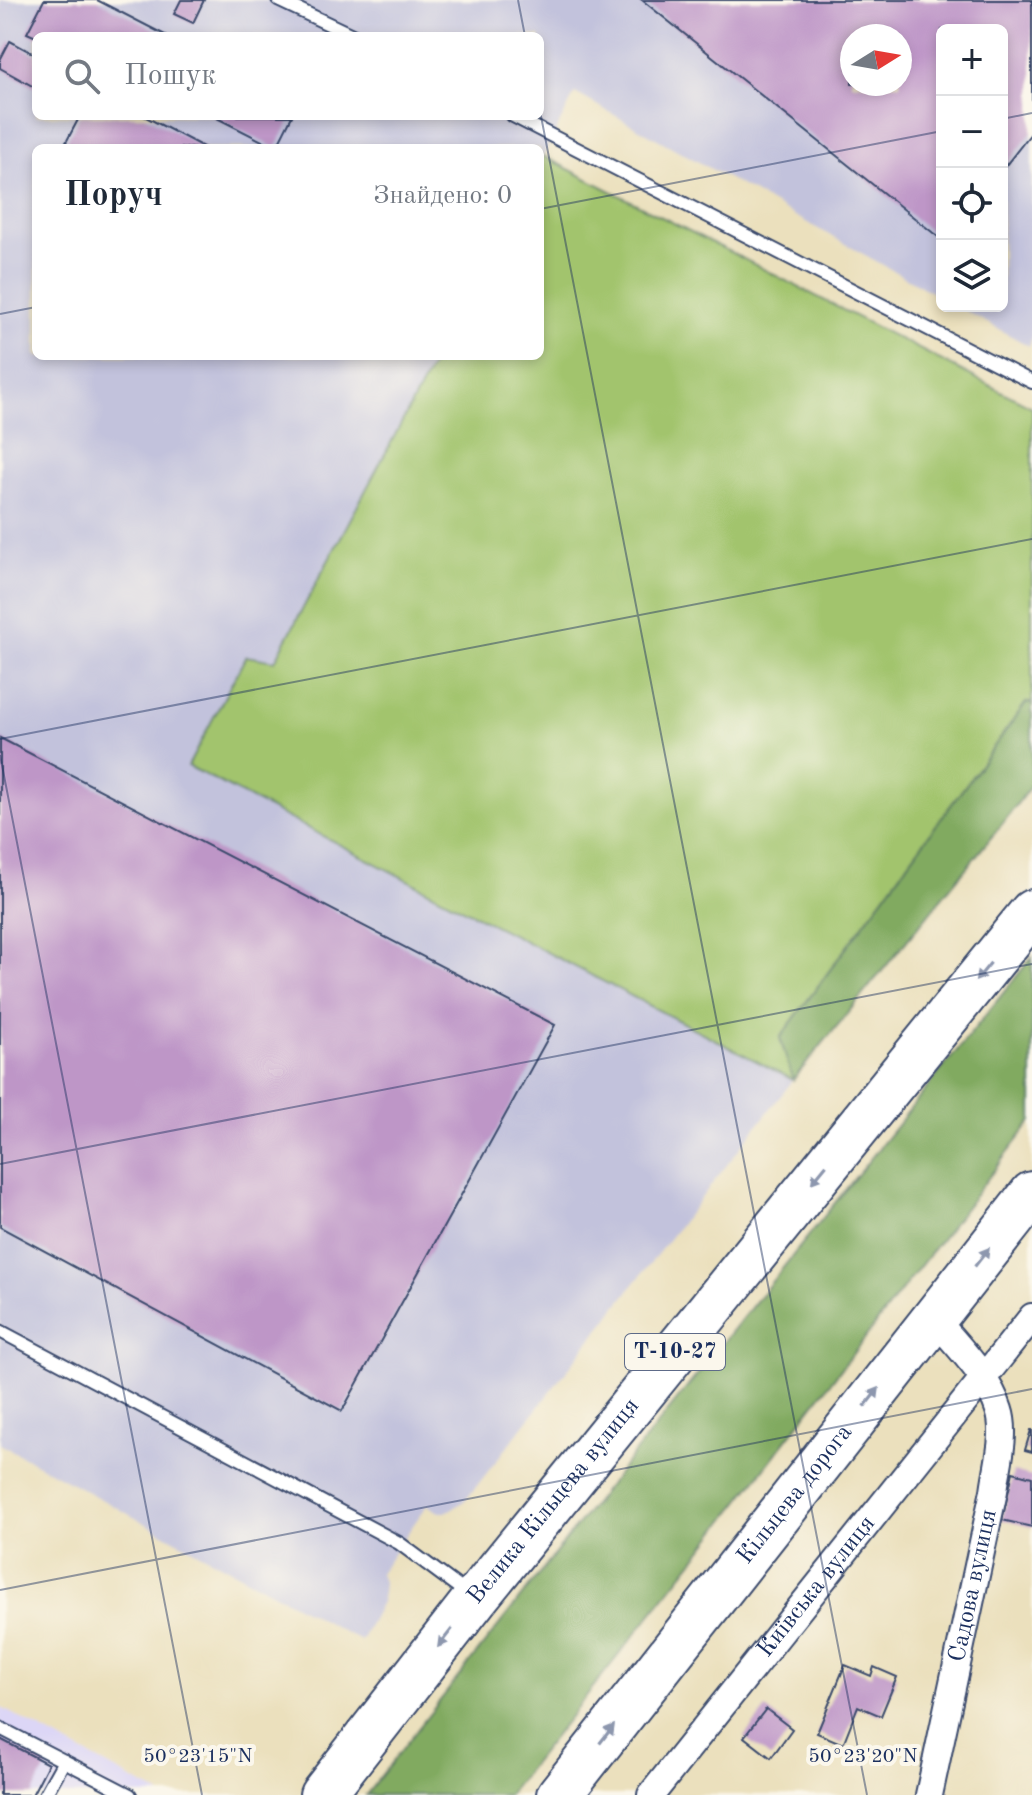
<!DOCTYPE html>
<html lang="uk">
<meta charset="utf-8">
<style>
body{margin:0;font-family:"Old Standard TT",serif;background:#f6f6f7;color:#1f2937}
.controls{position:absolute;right:24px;top:24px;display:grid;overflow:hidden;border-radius:12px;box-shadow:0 4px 12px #0003}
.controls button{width:72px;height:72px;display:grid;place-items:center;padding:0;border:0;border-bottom:2px solid #e0e1e3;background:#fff;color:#1f2937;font:40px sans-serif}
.compass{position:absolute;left:840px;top:24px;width:72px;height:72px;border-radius:50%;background:#fff;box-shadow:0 4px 12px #0003;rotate:79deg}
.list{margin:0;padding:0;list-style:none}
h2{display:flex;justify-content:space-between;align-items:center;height:104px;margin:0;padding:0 32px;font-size:34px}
h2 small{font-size:26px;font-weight:400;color:#747a83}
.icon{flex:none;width:44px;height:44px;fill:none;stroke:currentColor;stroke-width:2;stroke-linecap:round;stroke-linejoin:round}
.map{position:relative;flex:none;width:1032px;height:1795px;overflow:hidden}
.search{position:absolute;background:#fff;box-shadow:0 4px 12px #0003;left:32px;top:32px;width:512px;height:88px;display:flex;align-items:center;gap:20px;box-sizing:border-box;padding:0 28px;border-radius:12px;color:#747a83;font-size:30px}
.panel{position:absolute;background:#fff;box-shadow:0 4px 12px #0003;left:32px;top:144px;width:512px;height:216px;border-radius:12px}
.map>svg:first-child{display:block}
.built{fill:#dcd6f6}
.industrial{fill:#c2c2dc;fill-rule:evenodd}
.green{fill:#a2c46d;stroke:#5e7a66;stroke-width:2}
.forest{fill:#81aa60;stroke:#4e6c5f;stroke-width:2}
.building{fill:#be96c7;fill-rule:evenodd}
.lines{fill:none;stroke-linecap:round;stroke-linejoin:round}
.lane-casing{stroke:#3a4a6c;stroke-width:16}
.street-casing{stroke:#3a4a6c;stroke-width:30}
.highway-casing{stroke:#3a4a6c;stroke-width:48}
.lane{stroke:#fff;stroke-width:12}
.street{stroke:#fff;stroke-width:26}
.highway{stroke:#fff;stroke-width:44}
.oneway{fill:#8d97ae}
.ticks{fill:none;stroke:#1b2f5e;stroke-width:2;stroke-opacity:0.45}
.labels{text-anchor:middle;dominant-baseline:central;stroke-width:8;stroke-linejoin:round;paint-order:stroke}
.shield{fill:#fbf7ec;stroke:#5e6b89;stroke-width:2}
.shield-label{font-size:22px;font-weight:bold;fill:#1b2f5e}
.street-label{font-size:24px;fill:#1b2f5e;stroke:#fbf7ec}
.ticks-label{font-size:20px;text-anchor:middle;fill:#1b2f5e;stroke:#fbf7ec;stroke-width:8;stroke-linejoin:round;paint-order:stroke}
</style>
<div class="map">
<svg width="1032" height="1795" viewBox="0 0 1032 1795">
<rect width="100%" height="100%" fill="#fbf7ec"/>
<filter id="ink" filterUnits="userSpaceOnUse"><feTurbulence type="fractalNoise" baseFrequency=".0125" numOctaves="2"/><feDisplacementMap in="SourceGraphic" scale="16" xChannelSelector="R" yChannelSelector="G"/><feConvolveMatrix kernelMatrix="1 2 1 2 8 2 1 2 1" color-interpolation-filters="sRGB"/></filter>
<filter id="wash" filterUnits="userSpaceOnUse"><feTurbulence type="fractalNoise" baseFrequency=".006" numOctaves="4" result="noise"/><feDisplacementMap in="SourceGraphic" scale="32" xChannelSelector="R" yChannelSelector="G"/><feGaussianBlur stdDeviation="1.8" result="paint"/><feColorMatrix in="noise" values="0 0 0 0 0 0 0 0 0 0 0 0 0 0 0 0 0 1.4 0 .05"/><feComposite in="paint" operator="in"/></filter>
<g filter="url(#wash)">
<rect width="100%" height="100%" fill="#ebe0bd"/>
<!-- built -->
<path class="built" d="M0,1707L161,1795H0Z"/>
<!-- industrial -->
<path class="industrial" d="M0,0H1032V338L1029,346L957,306H1002V30H942V298L575,93L540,162V148H36V356H437L275,661L188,766L793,1080L465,1501L446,1512H439L427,1505L380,1573L383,1582L381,1602L361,1641L0,1444ZM36,36H540V116H36ZM852,36H900V84H852Z"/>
<!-- green -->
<path class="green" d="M543,156L1032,407V702L1026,703L780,1038L793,1080L188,766L246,656L275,661L437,356H540V162Z"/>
<!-- forest -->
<g class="forest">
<path d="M1032,702V784L1003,823L793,1080L780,1038L1026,703Z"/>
<path d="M1032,957V1121L704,1547L508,1795H366L608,1486Z"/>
</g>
<g id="blocks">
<!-- building -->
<g class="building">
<path d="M44,0H97L167,36L36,37L27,33Z"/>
<path d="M181,0H204L193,23L174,14Z"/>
<path d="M642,0H1032V132L1002,170V30H942V240ZM852,36H900V84H852Z"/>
<path d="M10,41L36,55V88L0,68V60Z"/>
<path d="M80,116H144L205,148H63Z"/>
<path d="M213,116H292L276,148Z"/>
<path d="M0,738L555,1025L342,1411L0,1227Z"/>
<path d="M1031,1430H1032V1452L1025,1450Z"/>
<path d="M1013,1472L1032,1477V1527L1002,1520Z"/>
<path d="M845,1665L871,1676L874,1667L897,1677L881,1716L858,1706L843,1744L817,1733Z"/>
<path d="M766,1709L792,1729L771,1758L744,1737Z"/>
<path d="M0,1739L48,1764L32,1795H0Z"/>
</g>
</g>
</g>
<g filter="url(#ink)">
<use href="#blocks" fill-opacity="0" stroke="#3a4a6c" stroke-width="2"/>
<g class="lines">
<!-- lane casing -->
<g class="lane-casing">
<g id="lane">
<path d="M278,0L354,36"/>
<path d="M513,116L1032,382"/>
<path d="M0,1331L399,1543L469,1595"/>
<path d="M0,1728L130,1795"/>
<path d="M45,1795L64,1761"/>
</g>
</g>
<!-- street casing -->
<g class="street-casing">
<g id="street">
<path id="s1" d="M651,1795L1032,1317"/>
<path id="s2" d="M929,1795L994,1491C997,1466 1007,1434 999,1410C988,1375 957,1346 934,1318"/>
</g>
</g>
<!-- highway casing -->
<g class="highway-casing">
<g id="highway">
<path id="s3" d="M322,1795L475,1599L1032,912"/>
<path id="s4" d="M559,1795L1032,1194"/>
</g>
</g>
<!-- lane -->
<use href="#lane" class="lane"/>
<!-- street -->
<use href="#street" class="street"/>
<!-- highway -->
<use href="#highway" class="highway"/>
</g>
<!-- one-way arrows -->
<defs><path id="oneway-solid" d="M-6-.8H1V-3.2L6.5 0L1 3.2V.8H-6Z" transform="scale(2)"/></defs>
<g class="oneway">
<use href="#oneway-solid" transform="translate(983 972) rotate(129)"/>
<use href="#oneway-solid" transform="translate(819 1174) rotate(129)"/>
<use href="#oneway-solid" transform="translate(982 1257) rotate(-52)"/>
<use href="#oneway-solid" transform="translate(872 1397) rotate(-52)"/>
<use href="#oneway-solid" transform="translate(445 1638) rotate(128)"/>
<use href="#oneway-solid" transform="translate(607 1734) rotate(-52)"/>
</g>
</g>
<!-- ticks -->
<path class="ticks" d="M518,0L525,36M540,111L867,1795M1002,119L1032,113M540,209L942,131M0,314L36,307M0,739L1032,539M0,755L202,1795M0,1164L1032,964M0,1590L1032,1389"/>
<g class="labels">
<!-- shield labels -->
<rect class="shield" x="625" y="1334" width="100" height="36" rx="6"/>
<g class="shield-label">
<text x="675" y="1352">Т-10-27</text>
</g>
<!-- street labels -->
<g class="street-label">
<text stroke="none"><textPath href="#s4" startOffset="382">Кільцева дорога</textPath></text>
<text stroke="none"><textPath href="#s3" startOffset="374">Велика Кільцева вулиця</textPath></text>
<text stroke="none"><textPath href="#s2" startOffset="214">Садова вулиця</textPath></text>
<text stroke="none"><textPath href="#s1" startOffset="266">Київська вулиця</textPath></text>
</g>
</g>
<g class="ticks-label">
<text x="198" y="1762">50°23'15"N</text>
<text x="863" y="1762">50°23'20"N</text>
</g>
</svg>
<div class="controls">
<button>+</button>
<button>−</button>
<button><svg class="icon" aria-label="locate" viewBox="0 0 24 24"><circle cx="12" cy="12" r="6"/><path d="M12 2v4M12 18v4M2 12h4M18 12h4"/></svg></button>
<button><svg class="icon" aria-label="layers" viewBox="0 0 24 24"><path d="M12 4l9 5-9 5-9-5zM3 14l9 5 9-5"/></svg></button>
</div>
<svg class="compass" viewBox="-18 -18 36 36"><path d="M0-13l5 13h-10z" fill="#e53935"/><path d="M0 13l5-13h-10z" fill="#747a83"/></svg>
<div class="search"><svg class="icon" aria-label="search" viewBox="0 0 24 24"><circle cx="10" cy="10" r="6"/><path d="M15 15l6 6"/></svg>Пошук</div>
<section class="panel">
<h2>Поруч<small>Знайдено: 0</small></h2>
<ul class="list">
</ul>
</section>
</div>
